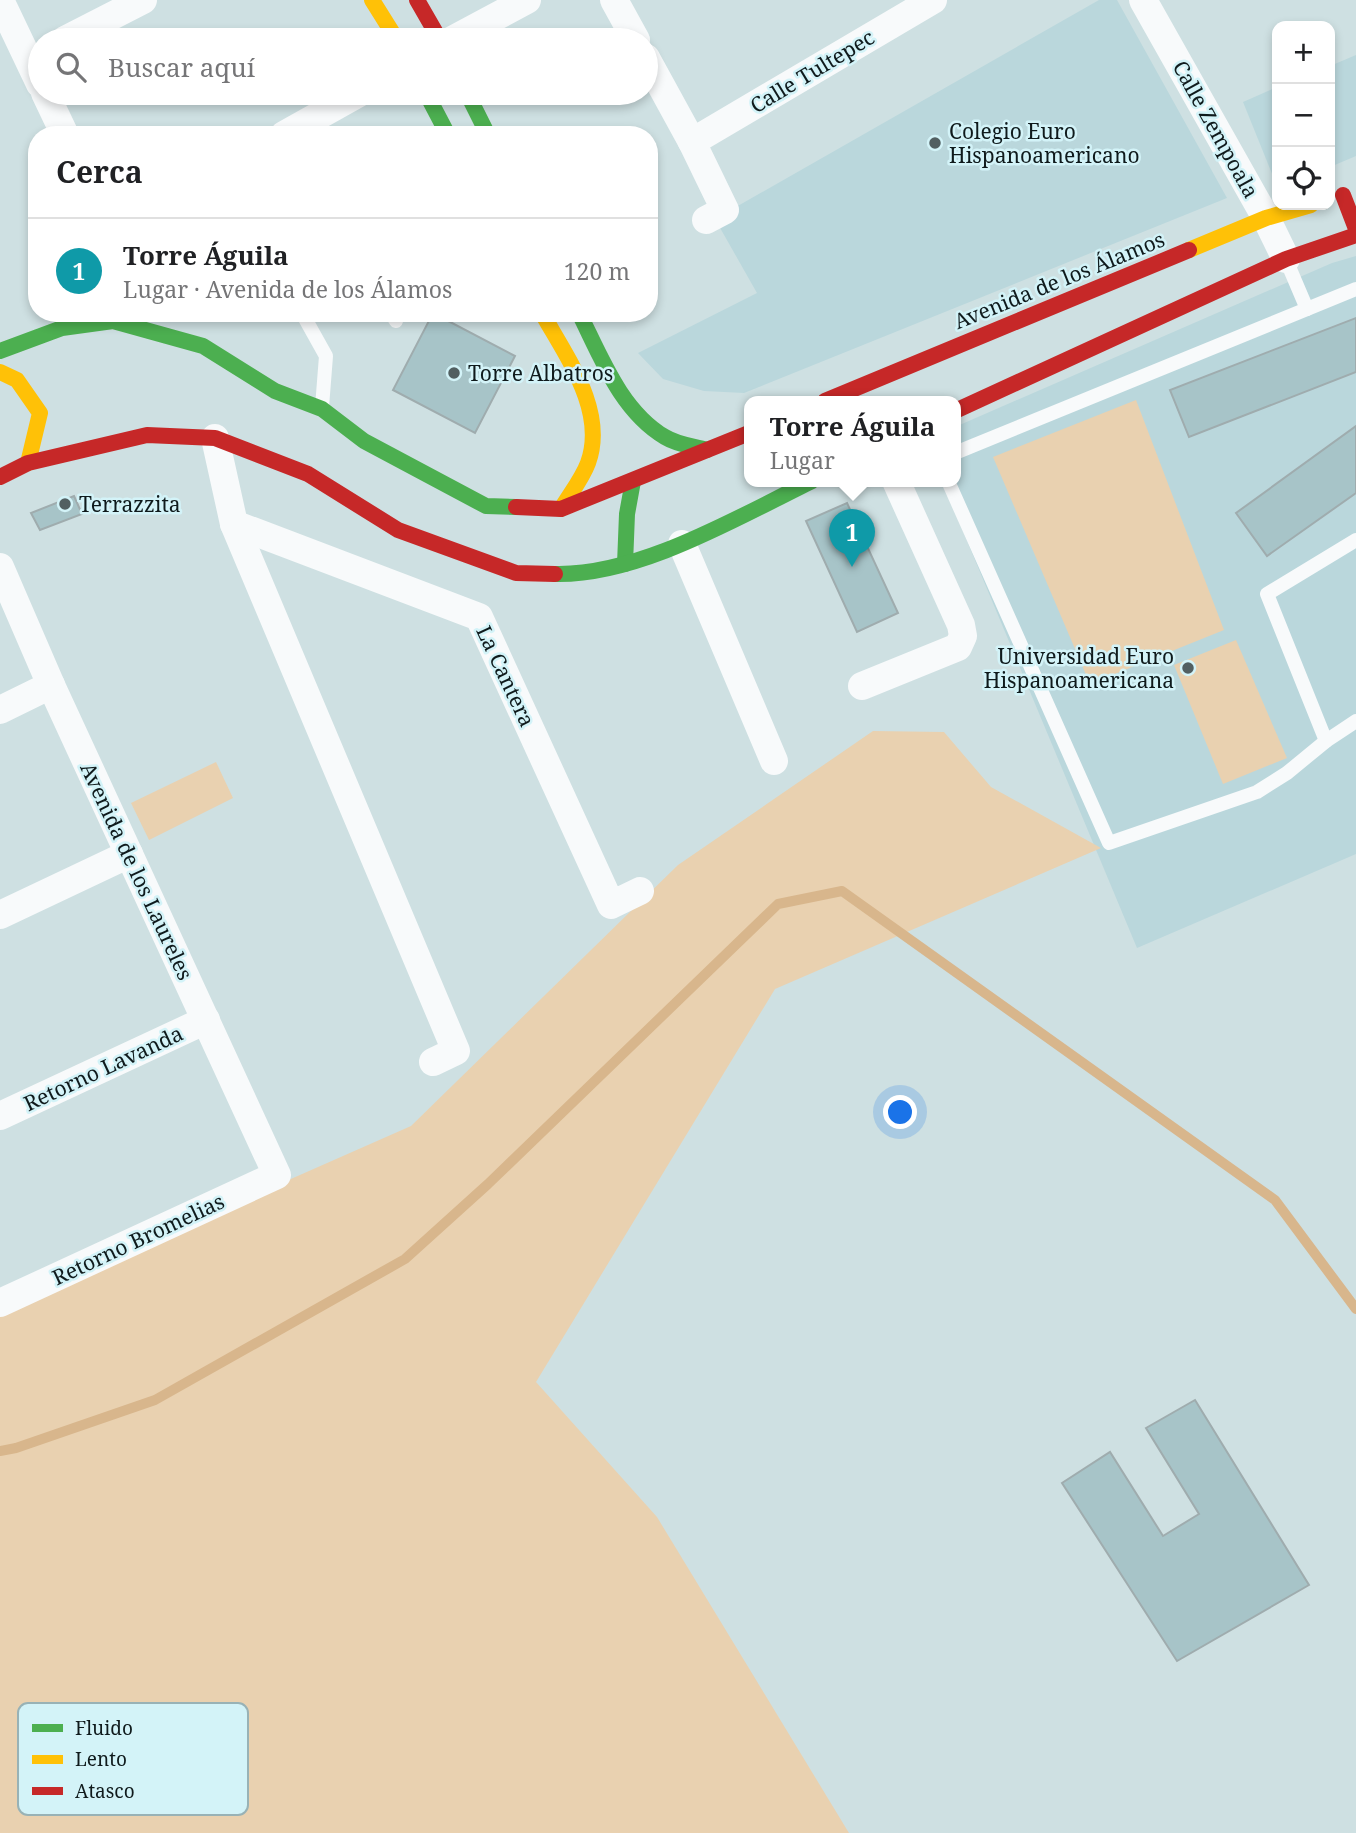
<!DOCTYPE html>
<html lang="es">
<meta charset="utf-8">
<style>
body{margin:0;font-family:"Noto Serif",serif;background:#f6f6f6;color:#202124}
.controls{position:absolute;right:21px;top:21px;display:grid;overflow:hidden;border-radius:14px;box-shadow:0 4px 10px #0003}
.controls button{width:63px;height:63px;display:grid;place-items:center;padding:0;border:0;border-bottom:2px solid #e0e0e0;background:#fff;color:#202124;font:35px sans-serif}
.you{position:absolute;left:901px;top:1113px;width:24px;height:24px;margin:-18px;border:5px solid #fff;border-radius:50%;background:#1a73e8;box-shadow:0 0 0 10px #1a73e833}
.badge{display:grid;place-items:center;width:46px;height:46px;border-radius:50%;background:#0b8043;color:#fff;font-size:23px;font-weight:700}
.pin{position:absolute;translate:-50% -58px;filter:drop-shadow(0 2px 4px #0008)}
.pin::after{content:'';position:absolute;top:37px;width:24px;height:21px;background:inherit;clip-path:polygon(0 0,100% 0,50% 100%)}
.popup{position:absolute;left:744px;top:396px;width:217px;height:91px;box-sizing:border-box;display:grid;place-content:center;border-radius:14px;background:#fff;filter:drop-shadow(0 2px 5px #0005);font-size:23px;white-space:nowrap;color:#757577}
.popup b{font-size:26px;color:#202124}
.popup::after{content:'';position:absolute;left:50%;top:100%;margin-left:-14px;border:14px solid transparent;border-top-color:#fff}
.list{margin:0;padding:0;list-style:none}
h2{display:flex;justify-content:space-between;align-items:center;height:91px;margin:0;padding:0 28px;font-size:30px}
h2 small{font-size:23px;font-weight:400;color:#757577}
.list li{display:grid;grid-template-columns:46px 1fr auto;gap:21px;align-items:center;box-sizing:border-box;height:105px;padding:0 28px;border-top:2px solid #e0e0e0}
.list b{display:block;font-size:26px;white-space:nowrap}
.list p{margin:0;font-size:23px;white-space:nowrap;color:#757577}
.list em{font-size:23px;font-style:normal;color:#757577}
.icon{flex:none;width:38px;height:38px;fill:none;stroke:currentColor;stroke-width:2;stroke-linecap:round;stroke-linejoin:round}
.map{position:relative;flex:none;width:1356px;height:1833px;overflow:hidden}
.search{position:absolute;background:#fff;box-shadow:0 4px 10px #0003;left:28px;top:28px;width:630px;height:77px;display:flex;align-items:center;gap:18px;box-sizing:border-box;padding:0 24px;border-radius:38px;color:#757577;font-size:26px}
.panel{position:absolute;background:#fff;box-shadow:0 4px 10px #0003;left:28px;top:126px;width:630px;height:196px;border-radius:28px}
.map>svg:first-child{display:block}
.built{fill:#bad7dc}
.green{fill:#e9d1b0}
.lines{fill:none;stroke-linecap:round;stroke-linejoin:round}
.stream{stroke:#d8b68c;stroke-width:10}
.building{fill:#a7c4c8;stroke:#9facae;stroke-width:2}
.lane{stroke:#f8fafb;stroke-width:14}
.street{stroke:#f8fafb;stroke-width:28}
.fast{stroke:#4caf50;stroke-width:16}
.slow{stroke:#ffc107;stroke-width:16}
.jam{stroke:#c62828;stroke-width:16}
.poi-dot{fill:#525f61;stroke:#d3f3f8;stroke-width:2.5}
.labels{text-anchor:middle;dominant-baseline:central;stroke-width:5;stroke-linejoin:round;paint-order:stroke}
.street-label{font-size:21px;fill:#0f1a1c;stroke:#d3f3f8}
.poi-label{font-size:21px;fill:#0f1a1c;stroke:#d3f3f8;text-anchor:start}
.key{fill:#d3f3f8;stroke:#98b2b6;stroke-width:2}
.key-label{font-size:19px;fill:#0f1a1c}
</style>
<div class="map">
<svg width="1356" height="1833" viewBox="0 0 1356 1833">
<rect width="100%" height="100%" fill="#cee0e2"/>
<!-- built -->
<g class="built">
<path d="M1099,0H1117L1227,198L744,393L704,391L663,379L638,353L757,293L715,219Z"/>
<path d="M1356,55V156L1330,167V66Z"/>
<path d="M1277,87V186L1243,102Z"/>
<path d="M1356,256V854L1137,948L942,481H955V427L1332,263Z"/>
</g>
<!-- green -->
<g class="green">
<path d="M1136,400L1224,630L1090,684L993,457Z"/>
<path d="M1236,640L1287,758L1223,784L1174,665Z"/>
<path d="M873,731L944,732L991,787L1101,848L775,989L536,1382L657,1517L849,1833H0V1307L411,1126L678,865Z"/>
<path d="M216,762L233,798L149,840L131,803Z"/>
</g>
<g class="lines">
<!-- stream -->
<path class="stream" d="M0,1451L16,1448L155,1400L405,1259L488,1184L778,904L842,891L1275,1200L1356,1309"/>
</g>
<!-- building -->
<g class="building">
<path d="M433,313L515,356L475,433L393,390Z"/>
<path d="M1356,318V372L1189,437L1170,390Z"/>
<path d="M1356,426V493L1267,556L1236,513Z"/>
<path d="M74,496L82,514L40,530L31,513Z"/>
<path d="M847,503L898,613L857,632L806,521Z"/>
<path d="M1195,1400L1309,1585L1177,1661L1062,1483L1110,1452L1163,1536L1199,1514L1146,1428Z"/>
</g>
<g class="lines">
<!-- lane -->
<g class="lane">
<path d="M1287,262L1307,309"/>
<path d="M302,313L326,356L322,407"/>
<path d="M391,313L396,321"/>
<path d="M955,453L1356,289"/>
<path d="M948,481L1109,843L1257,792L1287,773L1326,741"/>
<path d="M1356,540L1267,594L1326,741L1356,721"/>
</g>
<!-- street -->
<g class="street">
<path d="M0,0L40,84"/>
<path d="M614,0L636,40"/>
<path d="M1143,0L1266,218L1286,259"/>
<path d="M65,40L143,0"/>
<path d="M452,40L527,0"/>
<path d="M646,58L692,142L725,210L706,220"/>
<path d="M45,93L65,135"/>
<path d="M284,135L359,93"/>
<path d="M692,142L933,0"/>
<path d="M215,438L234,524L456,1051L433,1062"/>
<path d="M234,524L479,617L611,905L640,891"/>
<path d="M682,544L774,761"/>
<path d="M0,567L51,685L277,1175L0,1303"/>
<path d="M862,686L958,647L963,636L961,625L896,481"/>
<path d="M0,710L51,685"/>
<path d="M0,915L129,854"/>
<path d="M0,1116L206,1020"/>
</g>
<!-- fast -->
<g class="fast">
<path d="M426,93L448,135"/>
<path d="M467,93L488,135"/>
<path d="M579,313C601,357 621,411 665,437C678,445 693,446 707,450"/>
<path d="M0,351L62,328L113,321L203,346L275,391L322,409L364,441L486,506L516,507"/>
<path d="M625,564L627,514L633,481"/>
<path d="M555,574C639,576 738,517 812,481"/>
</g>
<!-- slow -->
<g class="slow">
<path d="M372,0L397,40"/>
<path d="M1189,250L1266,218L1311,205"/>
<path d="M542,313C566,356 607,411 588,463C582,479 570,494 561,509"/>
<path d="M0,372L17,380L40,413L28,463"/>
</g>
<!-- jam -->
<g class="jam">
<path d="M417,0L440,40"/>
<path d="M1343,195L1356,229"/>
<path d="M825,401L1189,250"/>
<path d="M955,411L1286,259L1356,235"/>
<path d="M0,477L28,463L147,435L215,438L308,474L398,530L516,573L555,574"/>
<path d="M516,507L561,509L749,433"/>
</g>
</g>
<!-- markers -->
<g class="poi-dot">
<circle cx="935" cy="143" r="7"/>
<circle cx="454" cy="373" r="7"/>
<circle cx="65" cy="504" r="7"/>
<circle cx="1188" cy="668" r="7"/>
</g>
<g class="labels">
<!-- street labels -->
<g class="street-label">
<text transform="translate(812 71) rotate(-31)">Calle Tultepec</text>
<text transform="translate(1216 129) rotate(61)">Calle Zempoala</text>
<text transform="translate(1059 280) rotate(-22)">Avenida de los Álamos</text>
<text transform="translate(506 676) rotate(65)">La Cantera</text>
<text transform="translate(137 871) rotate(65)">Avenida de los Laureles</text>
<text transform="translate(103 1068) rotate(-25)">Retorno Lavanda</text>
<text transform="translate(138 1239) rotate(-25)">Retorno Bromelias</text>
</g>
<!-- poi labels -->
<g class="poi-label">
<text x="949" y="131">Colegio Euro<tspan x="949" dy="24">Hispanoamericano</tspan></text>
<text x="468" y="373">Torre Albatros</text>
<text x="79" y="504">Terrazzita</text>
<text x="1174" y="656" text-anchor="end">Universidad Euro<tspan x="1174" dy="24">Hispanoamericana</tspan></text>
</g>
</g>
<!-- legend -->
<rect x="18" y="1703" width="230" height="112" rx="10" class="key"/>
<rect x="32" y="1724" width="31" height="8" fill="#4caf50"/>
<rect x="32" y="1755" width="31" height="9" fill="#ffc107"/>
<rect x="32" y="1787" width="31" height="8" fill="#c62828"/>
<g class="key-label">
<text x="75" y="1735">Fluido</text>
<text x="75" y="1766">Lento</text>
<text x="75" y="1798">Atasco</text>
</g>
</svg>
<div class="controls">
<button>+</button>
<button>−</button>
<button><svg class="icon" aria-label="locate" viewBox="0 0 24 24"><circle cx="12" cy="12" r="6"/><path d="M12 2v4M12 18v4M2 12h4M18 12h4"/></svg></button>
</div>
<div class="you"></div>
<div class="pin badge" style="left:852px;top:567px;background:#0f9aa8">1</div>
<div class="popup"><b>Torre Águila</b>Lugar</div>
<div class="search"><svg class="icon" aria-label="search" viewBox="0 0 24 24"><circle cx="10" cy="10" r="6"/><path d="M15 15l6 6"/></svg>Buscar aquí</div>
<section class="panel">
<h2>Cerca<small></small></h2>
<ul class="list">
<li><span class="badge" style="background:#0f9aa8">1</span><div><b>Torre Águila</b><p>Lugar · Avenida de los Álamos</p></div><em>120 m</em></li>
</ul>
</section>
</div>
